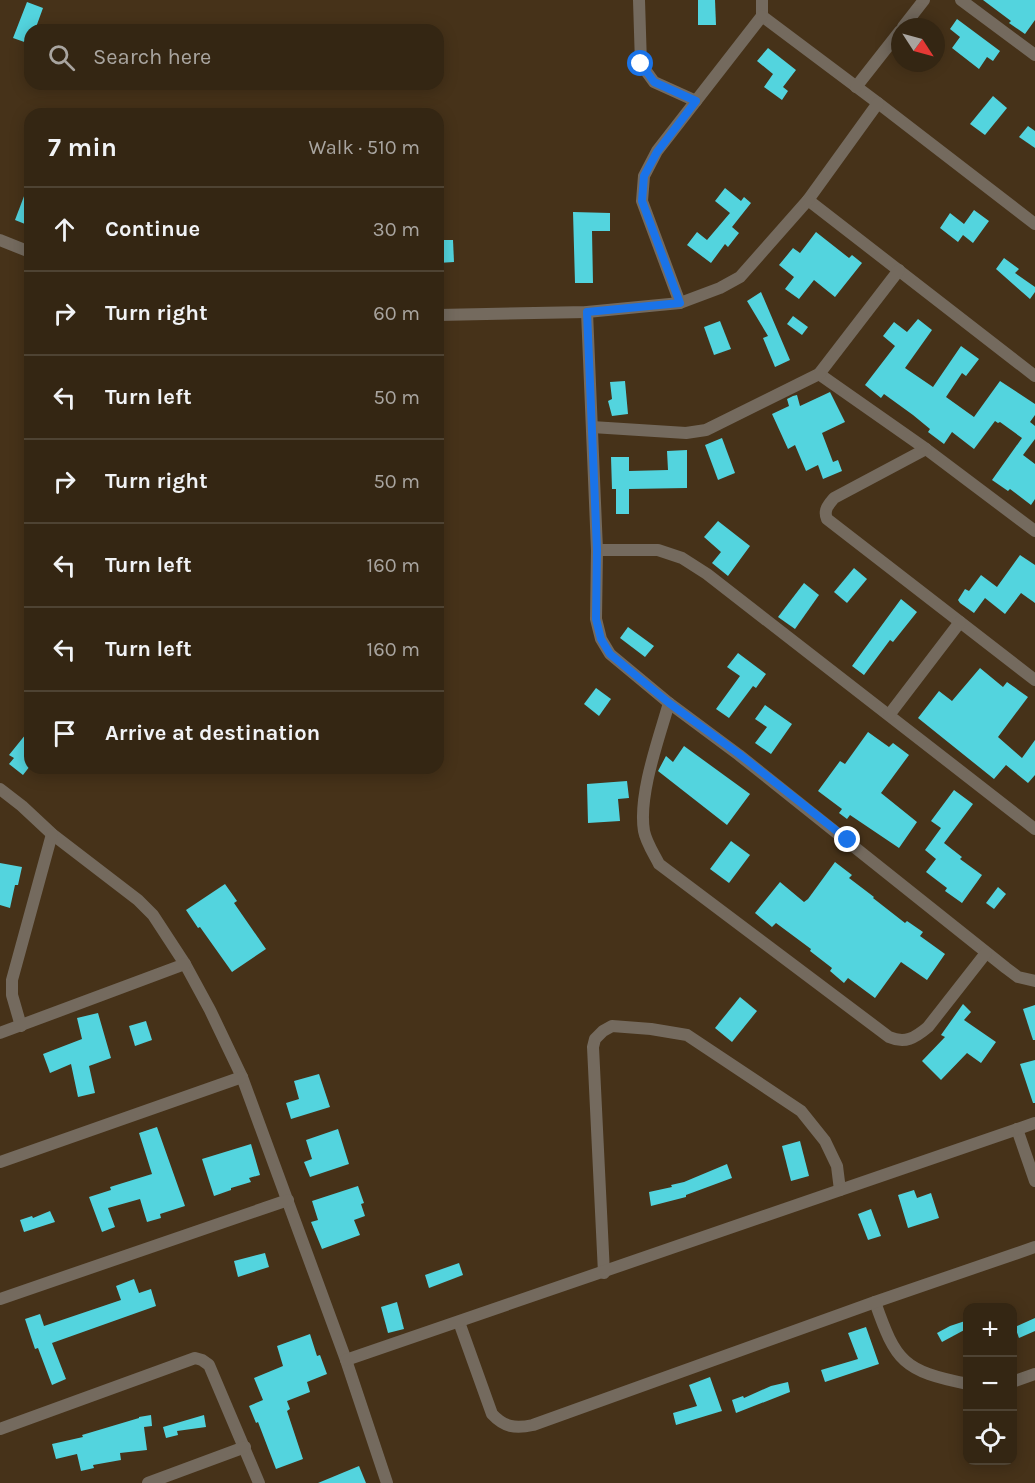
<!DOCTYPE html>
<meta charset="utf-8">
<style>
body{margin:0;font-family:Karla,sans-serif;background:#3c2e1c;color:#f1f3f6}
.controls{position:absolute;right:18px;bottom:18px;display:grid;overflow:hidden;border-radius:12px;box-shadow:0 3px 15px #0003}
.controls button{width:54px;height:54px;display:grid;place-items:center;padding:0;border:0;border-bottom:2px solid #4e4333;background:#342613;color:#f1f3f6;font:30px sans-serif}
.compass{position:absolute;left:891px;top:18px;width:54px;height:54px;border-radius:50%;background:#342613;box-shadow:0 3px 15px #0003;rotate:126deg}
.stop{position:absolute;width:18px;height:18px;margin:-14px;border:4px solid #1a73e8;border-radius:50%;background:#fff}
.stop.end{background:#1a73e8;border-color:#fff;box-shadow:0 2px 6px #0008}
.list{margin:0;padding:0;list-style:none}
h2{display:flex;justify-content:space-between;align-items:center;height:78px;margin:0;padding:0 24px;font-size:26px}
h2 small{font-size:20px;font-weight:400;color:#a9a5a0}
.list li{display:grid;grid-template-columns:39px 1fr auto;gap:18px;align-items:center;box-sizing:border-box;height:84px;padding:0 24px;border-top:2px solid #4e4333}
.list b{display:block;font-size:22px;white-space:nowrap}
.list em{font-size:20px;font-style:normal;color:#a9a5a0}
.icon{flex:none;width:33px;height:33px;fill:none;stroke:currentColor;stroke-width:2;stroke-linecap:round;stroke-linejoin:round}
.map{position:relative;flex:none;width:1035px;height:1483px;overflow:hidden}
.search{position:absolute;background:#342613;box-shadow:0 3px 15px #0003;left:24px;top:24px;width:420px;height:66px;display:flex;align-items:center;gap:15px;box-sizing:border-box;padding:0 21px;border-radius:18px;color:#a9a5a0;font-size:22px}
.panel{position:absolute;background:#342613;box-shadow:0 3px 15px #0003;left:24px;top:108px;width:420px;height:666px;border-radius:18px}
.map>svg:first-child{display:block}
.building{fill:#53d4de}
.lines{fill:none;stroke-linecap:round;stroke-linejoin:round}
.street{stroke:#746a5e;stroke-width:12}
.route{stroke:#1a73e8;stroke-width:8}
</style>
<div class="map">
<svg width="1035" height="1483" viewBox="0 0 1035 1483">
<rect width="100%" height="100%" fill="#463219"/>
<!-- building -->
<g class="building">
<path d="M698,0H715L716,25H698Z"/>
<path d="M983,0H1035V20L1025,34L1009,23L1011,21Z"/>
<path d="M27,2L43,8L35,30H30V44L13,38Z"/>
<path d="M957,19L1000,51L993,61L987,57L979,69L952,48L960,37L950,29Z"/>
<path d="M768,48L796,70L783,87L788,91L782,100L764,87L773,74L757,61Z"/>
<path d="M993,96L1007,108L985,135L970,124Z"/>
<path d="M1028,126L1035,131V148L1019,137Z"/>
<path d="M29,183H30V226L15,220Z"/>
<path d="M725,188L741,201L744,197L751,203L732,227L739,233L728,247L725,244L711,263L687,245L697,232L707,240L730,213L715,201Z"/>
<path d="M974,210L989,221L973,243L963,235L958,242L940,228L950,213L964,224Z"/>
<path d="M573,212L610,213V231H592L593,283H575Z"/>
<path d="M816,232L849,258L852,255L862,263L835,297L814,280L799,299L785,289L794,277L779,265L793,248L800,253Z"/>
<path d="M438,240H453L454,262L438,263Z"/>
<path d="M1004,258L1019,269L1015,273L1035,287V292L1030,299L996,269Z"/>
<path d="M761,292L790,360L775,367L763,338L768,336L747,301Z"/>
<path d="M793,316L808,327L802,335L787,324Z"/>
<path d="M918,319L932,330L905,368L933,387L961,346L979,359L966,376L962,373L946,397L974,417L1000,381L1035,404V415L1030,422L1035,426V439L1023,455L1035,464V499L1031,505L1010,489L1008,491L992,480L1022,438L1000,422L998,423L995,421L974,449L952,432L944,444L928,432L930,429L913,415L884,394L881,398L865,385L895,346L883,336L894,322L907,332Z"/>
<path d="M720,321L731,349L714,355L704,327Z"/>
<path d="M625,381L628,414L612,416L608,401L612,399L610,382Z"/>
<path d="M830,392L845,422L822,433L833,462L838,460L842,471L823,479L818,465L806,471L795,445L788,449L772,414L789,406L787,399L793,396L797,395L800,406Z"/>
<path d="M722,438L735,473L718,480L705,445Z"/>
<path d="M687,450V488L629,489V514H616V489H612L611,457H629V471L668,470L667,451Z"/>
<path d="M718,521L750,546L728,576L712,563L721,552L704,537Z"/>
<path d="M1020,555L1035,565V603L1021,593L1005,614L985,598L974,613L960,603L958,600L965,589L969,591L981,575L997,587Z"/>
<path d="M854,568L867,579L847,603L834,592Z"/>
<path d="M804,583L819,595L795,629L778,617Z"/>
<path d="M901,599L917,612L893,642L890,640L864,675L852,666Z"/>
<path d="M628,627L654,646L645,657L620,638Z"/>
<path d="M738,653L766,674L756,688L753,686L729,718L716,709L740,676L727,667Z"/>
<path d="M980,668L1003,687L1007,682L1028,697L998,737L1022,758L1035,740V775L1028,783L1006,765L994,779L918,718L939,691L952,701Z"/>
<path d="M596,688L611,699L599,716L584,704Z"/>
<path d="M765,705L792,724L771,754L755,743L767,727L755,719Z"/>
<path d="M30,729V766L23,775L9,764L14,758L9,755Z"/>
<path d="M868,732L889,747L893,743L909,755L881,793L917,822L899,848L850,815L847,819L839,813L842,809L818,791L840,761L845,764Z"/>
<path d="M684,746L750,794L727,825L658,771L666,756L673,762Z"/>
<path d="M627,781L629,798L618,799L620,821L588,823L587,784Z"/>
<path d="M954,790L973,804L944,843L962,857L960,859L982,875L962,903L945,891L947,888L926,872L936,859L925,850L941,828L931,821Z"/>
<path d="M731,841L750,855L729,883L710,869Z"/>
<path d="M835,862L852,875L849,878L874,897L873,898L905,923L907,921L923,932L920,936L945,954L927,980L901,962L875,998L848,978L844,983L830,971L832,968L810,951L811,949L776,923L772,927L755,913L780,882L804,902L808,899Z"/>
<path d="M0,863L22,867L18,885H15L10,908L0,905Z"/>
<path d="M225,884L237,901L234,903L266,949L232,972L200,927L198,928L186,910Z"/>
<path d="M998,887L1006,894L994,909L986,903Z"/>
<path d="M740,997L757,1011L732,1042L715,1028Z"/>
<path d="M963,1004L971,1012L964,1020L996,1042L981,1063L967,1053L941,1080L922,1061L945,1037L941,1035Z"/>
<path d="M1035,1005V1040H1033L1023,1009Z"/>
<path d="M98,1013L111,1058L89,1066L95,1093L78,1097L71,1064L50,1073L43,1054L82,1039L77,1018Z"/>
<path d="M146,1021L152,1040L135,1046L129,1026Z"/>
<path d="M1035,1060V1103H1033L1020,1064Z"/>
<path d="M319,1074L330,1107L291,1119L286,1103L299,1099L294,1081Z"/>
<path d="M157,1127L185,1206L160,1214L161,1218L147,1222L140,1199L108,1208L115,1227L102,1232L89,1197L111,1190L110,1187L152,1174L139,1133Z"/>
<path d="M338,1129L349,1164L310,1177L304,1162L312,1159L306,1140Z"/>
<path d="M800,1141L809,1176L791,1181L782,1146Z"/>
<path d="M251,1144L260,1175L249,1178L251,1182L231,1188V1190L214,1196L202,1159Z"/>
<path d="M727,1164L732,1178L686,1195V1197L651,1206L649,1192L672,1187L671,1185L684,1182Z"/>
<path d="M358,1186L364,1203L361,1204L365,1216L354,1220L360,1235L322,1249L311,1222L318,1220L312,1201Z"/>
<path d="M914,1190L917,1198L931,1193L939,1218L908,1228L898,1195Z"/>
<path d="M871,1209L881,1236L868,1240L858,1214Z"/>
<path d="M50,1211L55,1222L24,1232L20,1220L32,1216L33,1218Z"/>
<path d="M265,1253L269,1267L238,1277L234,1261Z"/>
<path d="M459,1263L463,1275L429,1288L425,1275Z"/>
<path d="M134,1279L139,1293L151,1289L156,1306L52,1343L66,1379L52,1385L38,1348L35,1349L25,1319L40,1314L44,1326L121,1300L116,1286Z"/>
<path d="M397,1302L404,1329L388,1333L381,1307Z"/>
<path d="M1035,1318V1331L1019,1338L1015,1327Z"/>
<path d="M968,1320V1328L942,1342L937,1333L950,1326Z"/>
<path d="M866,1327L879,1364L825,1382L821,1370L858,1359L848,1333Z"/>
<path d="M310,1334L317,1356L320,1355L327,1374L307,1382L310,1392L287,1401L290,1409L287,1411L303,1459L276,1469L258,1422L256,1423L249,1406L263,1400L254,1378L283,1366L277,1346Z"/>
<path d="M710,1377L722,1411L676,1425L673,1413L697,1406L689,1385Z"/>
<path d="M788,1382L790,1392L736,1413L732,1400L743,1396L744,1398L771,1386Z"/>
<path d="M151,1415L152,1426L144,1427L147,1450L120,1453L121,1460L93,1465L94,1468L81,1471L77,1454L56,1459L52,1444L83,1437L82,1435L139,1418V1417Z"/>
<path d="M204,1415L206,1427L177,1431L178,1435L166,1438L163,1427Z"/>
<path d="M359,1466L366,1483H318Z"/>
</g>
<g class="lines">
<!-- street -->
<g class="street">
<path d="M639,0L641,64L654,82L696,101"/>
<path d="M762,0V16L878,103L1035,224"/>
<path d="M961,0L1035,55"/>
<path d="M903,27L924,0"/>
<path d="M856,87L900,31"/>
<path d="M808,200L1035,376"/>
<path d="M0,240L30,252"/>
<path d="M680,303L642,201L644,176L657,151L762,16"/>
<path d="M587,312L597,550L596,619L601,639L610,654L669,703L739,755L1006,968L1018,977L1035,981"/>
<path d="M438,315L587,312L680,303L720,288L740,277L808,200L878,103"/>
<path d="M819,374L926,449L1035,531"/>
<path d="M592,427L686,433L706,430L819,374L899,270"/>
<path d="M926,449L834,498C829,504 823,510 827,519L1035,680"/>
<path d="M597,550H658L682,558L707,574L1035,829"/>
<path d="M669,703C659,738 638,795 644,831C646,842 654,854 659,864L889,1037C905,1044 915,1038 928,1027L986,953"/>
<path d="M889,715L960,622"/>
<path d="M0,789L22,806L52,834L138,900L153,915L185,964L210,1010L242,1077L346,1360L387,1483"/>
<path d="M21,1026L12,995V980L52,834"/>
<path d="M0,1033L185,964"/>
<path d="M1017,1129L1035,1181"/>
<path d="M0,1162L242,1077"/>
<path d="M604,1273L593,1047L595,1039L603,1031L612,1026L651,1029L687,1035L801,1111L825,1141L837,1166L840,1190"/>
<path d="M0,1299L288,1200"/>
<path d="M875,1302C896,1362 903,1371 968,1384"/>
<path d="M459,1322L492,1414C504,1427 515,1429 533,1425L875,1302L1035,1247"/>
<path d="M346,1360L1035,1123"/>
<path d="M1012,1382L1035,1374"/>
<path d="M0,1429L195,1358L202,1360L209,1365L259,1483"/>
<path d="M148,1483L245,1447"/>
</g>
</g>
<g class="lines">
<!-- route -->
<path class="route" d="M641,64L654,82L696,101L657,152L644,176L642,201L680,303L587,312L597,550L596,619L601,639L610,654L669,703L739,754L848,840"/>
</g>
</svg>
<div class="controls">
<button>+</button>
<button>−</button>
<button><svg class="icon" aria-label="locate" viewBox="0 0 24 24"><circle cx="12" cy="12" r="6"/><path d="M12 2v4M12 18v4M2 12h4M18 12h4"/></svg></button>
</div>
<svg class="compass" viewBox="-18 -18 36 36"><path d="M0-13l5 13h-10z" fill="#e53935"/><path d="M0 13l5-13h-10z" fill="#a9a5a0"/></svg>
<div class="stop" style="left:641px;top:64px"></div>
<div class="stop end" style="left:848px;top:840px"></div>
<div class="search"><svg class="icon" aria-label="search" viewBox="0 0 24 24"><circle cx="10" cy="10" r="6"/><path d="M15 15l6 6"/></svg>Search here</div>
<section class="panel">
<h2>7 min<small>Walk · 510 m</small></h2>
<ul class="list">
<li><svg class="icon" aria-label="ahead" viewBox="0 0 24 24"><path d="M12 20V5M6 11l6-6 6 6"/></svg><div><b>Continue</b></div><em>30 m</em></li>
<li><svg class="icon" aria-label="right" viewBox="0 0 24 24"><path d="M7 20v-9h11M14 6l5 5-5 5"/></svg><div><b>Turn right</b></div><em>60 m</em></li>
<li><svg class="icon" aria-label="left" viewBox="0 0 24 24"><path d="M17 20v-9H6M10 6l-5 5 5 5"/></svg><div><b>Turn left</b></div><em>50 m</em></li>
<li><svg class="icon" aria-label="right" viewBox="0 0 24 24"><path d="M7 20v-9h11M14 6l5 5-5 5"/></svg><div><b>Turn right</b></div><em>50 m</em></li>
<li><svg class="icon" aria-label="left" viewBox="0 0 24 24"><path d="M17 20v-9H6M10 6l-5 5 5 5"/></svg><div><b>Turn left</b></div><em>160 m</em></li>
<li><svg class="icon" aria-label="left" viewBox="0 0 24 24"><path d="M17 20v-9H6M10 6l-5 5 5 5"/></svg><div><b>Turn left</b></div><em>160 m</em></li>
<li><svg class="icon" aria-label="arrive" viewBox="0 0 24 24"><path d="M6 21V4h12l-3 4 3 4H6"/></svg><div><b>Arrive at destination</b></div></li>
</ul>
</section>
</div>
